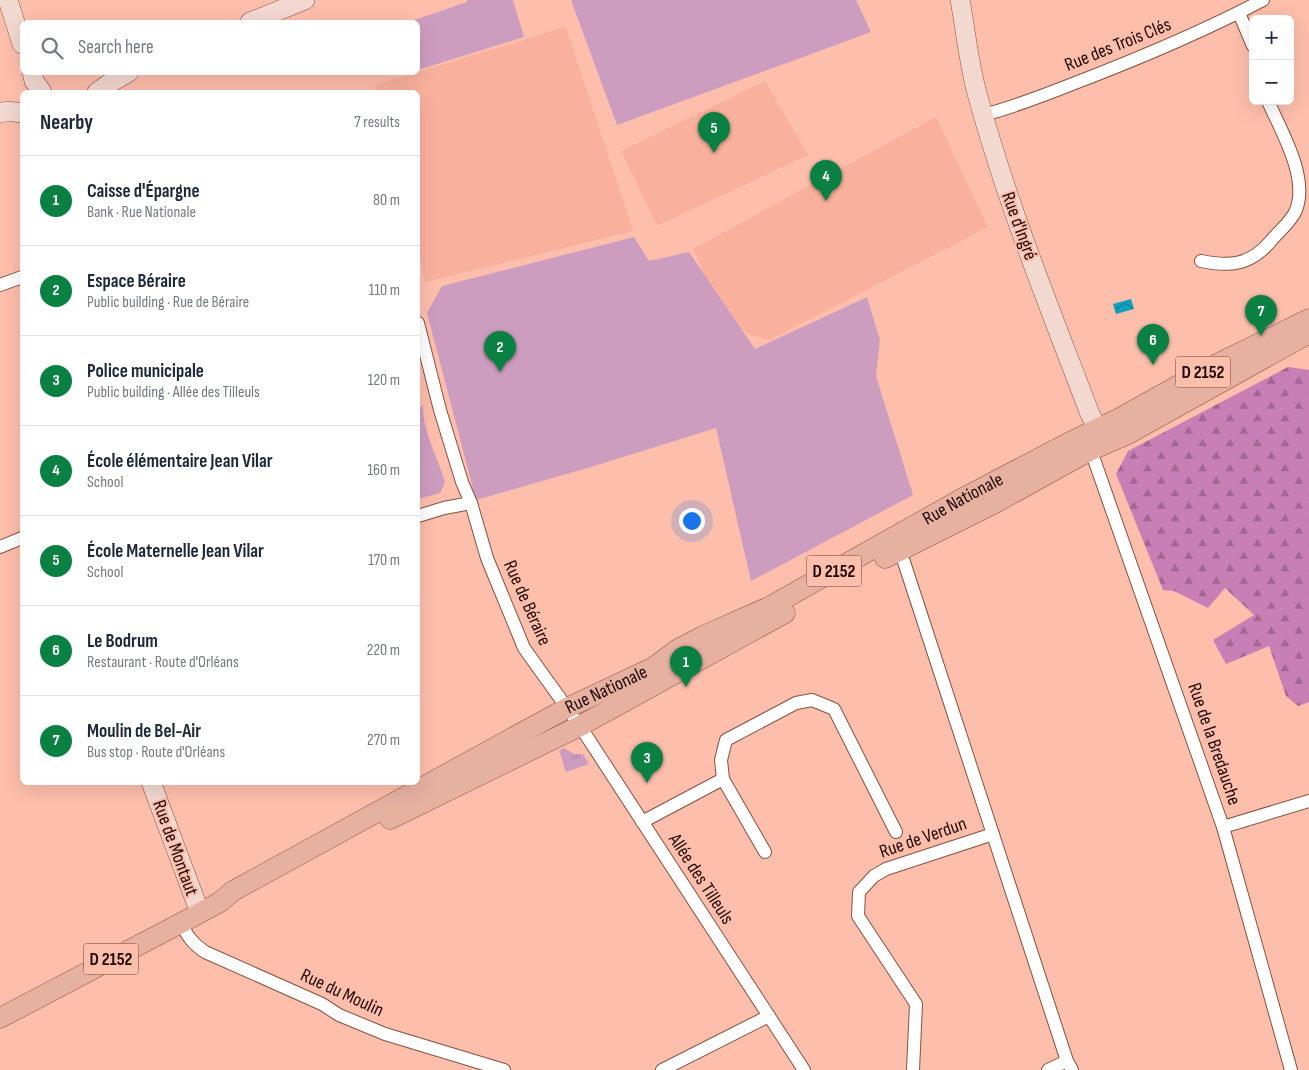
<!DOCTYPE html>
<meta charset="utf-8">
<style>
body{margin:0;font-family:"Sofia Sans Condensed",sans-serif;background:#f2f2f3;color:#1f2937}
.controls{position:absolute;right:15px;top:15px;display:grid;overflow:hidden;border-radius:8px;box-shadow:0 5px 20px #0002}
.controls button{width:45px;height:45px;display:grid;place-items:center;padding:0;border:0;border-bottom:1px solid #e0e1e3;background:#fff;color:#1f2937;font:25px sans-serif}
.you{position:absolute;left:691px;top:520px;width:18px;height:18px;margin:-12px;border:4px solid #fff;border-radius:50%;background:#1a73e8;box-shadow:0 0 0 8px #1a73e833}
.badge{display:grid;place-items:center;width:32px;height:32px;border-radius:50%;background:#0b8043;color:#fff;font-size:16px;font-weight:700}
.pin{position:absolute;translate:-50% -41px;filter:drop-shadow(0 1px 2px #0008)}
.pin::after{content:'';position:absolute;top:26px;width:18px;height:15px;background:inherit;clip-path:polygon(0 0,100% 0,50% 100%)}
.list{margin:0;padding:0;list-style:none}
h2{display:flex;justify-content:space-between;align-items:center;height:65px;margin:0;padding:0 20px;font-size:21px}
h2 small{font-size:16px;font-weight:400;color:#747a83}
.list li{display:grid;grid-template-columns:32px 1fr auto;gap:15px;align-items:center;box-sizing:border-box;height:90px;padding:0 20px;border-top:1px solid #e0e1e3}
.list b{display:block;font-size:19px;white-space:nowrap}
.list p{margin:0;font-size:16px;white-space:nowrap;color:#747a83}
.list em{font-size:16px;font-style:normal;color:#747a83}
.icon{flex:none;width:28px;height:28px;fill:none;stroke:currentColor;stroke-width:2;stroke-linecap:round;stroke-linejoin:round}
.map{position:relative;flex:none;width:1309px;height:1070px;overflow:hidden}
.search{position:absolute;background:#fff;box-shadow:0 5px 20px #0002;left:20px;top:20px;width:400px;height:55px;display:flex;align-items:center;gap:12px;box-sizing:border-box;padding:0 18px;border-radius:8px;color:#747a83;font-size:19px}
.panel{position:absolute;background:#fff;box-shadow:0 5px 20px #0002;left:20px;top:90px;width:400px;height:695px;border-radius:8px}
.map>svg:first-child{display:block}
.built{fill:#f9b19d}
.grass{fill:url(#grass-tufts)}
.forest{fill:url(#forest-firs)}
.park{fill:#cd9dc0}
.water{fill:url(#water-waves)}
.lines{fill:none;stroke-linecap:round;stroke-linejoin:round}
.street-casing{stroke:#875040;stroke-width:14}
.secondary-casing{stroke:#875040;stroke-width:20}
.primary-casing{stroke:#965442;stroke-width:21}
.street{stroke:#fff;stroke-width:12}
.secondary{stroke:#f3d8d0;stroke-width:19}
.primary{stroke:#e7b1a2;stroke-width:20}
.labels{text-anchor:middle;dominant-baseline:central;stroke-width:4;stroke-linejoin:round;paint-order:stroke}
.shield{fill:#febeac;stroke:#613f36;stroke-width:1}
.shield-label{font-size:18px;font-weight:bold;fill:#1e0904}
.street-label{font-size:19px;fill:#1e0904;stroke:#febeac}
</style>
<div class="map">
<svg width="1309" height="1070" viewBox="0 0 1309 1070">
<defs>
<pattern id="grass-tufts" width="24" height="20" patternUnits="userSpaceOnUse" patternTransform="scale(1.25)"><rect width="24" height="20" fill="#cd9dc0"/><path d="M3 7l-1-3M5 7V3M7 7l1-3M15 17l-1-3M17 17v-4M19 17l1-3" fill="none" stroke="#b086a3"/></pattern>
<pattern id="forest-firs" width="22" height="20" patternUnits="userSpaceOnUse" patternTransform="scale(1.25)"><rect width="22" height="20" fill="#c77fb5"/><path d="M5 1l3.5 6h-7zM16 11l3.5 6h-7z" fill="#a16691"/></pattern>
<pattern id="water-waves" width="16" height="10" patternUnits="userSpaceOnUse" patternTransform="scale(1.25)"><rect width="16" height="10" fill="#0ea0bc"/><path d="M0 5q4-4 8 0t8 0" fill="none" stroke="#0d8197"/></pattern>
</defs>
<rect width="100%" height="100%" fill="#febeac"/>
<!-- built -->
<g class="built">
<path d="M566,27L633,231L425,282L418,252V92H377L375,85Z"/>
<path d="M765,81L808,155L657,226L621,151Z"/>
<path d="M936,117L988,227L770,340L750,335L723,315L693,249Z"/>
</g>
<!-- grass -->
<path class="grass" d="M564,748L574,754H583L589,764L566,772L559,751Z"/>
<!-- forest -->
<path class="forest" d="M1288,367L1309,370V702L1298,706L1286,696L1269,646L1226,664L1213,640L1254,615L1225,588L1208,608L1174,591L1163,590L1116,474L1128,451Z"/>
<!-- park -->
<g class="park">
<path d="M467,0H513L524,37L418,70V22H409L467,2Z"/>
<path d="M571,0H856L871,32L617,125Z"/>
<path d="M634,237L649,261L689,252L755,349L867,297L880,340L876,376L913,495L751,581L716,428L591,467L476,500L427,313L442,286Z"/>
<path d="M423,406C423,434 438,456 445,483L440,493L418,499V408Z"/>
</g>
<!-- water -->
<path class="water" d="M1131,299L1134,309L1116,314L1113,304Z"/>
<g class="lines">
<!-- street casing -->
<g class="street-casing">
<g id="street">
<path d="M1239,13L1253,46"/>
<path d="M983,115C1019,106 1054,91 1088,78C1147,55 1206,30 1263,0"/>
<path d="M1201,261C1230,267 1250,265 1270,242C1278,232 1292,221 1296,210C1309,177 1281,131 1268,101"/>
<path d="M0,285L22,277"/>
<path d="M418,323L440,410L462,482L471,503L487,558L524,648L580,726L804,1070"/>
<path d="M1089,445L1223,827L1291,1070"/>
<path d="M418,516L444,508L471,503"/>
<path d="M897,546L903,559L1067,1061L1072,1070"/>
<path d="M0,547L22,538"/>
<path d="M723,779L721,760L726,740L796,703L812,700L834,709L896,832"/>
<path d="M642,822L723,779L765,852"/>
<path d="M1223,827L1309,801"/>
<path d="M181,923C187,936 193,944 205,952L322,1004L339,1015L385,1034L504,1070"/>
<path d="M662,1070L769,1016"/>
<path d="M913,1070L916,1004L858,916L859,892L874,876L886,869L993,834"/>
<path d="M1048,1070L1067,1061"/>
</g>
</g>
<!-- secondary casing -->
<g class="secondary-casing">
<g id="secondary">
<path d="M8,0L22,44"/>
<path d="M960,0C966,32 969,66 978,97C1008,206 1050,309 1090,414L1105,442"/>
<path d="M250,22L305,0"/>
<path d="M32,72L34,81L42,92"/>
<path d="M97,92L110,83L129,72"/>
<path d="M0,113L7,111L22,113"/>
<path d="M151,782L200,913"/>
</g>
</g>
<!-- primary casing -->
<g class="primary-casing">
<g id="primary">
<path d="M885,558L995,503L1091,450L1128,434L1306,335"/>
<path d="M390,819L580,726L785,613"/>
<path id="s1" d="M0,1018L200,913L220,902L233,891L567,708L654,667L678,649L703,636L771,606L965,497L1068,443L1120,418L1215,365L1309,319"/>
</g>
</g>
<!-- street -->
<use href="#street" class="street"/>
<!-- secondary -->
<use href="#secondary" class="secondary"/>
<!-- primary -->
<use href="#primary" class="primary"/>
</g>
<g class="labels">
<!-- shield labels -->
<g class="shield">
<rect x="1175.5" y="356.5" width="55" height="31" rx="4"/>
<rect x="806.5" y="555.5" width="55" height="31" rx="4"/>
<rect x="83.5" y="943.5" width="55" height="31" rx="4"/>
</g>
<g class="shield-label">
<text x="1203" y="372">D 2152</text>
<text x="834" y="571">D 2152</text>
<text x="111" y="959">D 2152</text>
</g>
<!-- street labels -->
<g class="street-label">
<text transform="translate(1118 45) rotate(-22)">Rue des Trois Clés</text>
<text transform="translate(1019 226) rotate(70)">Rue d'Ingré</text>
<text stroke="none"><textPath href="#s1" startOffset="1095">Rue Nationale</textPath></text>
<text transform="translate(527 603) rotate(66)">Rue de Béraire</text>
<text stroke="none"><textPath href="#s1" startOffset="690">Rue Nationale</textPath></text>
<text transform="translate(1214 744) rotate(71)">Rue de la Bredauche</text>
<text transform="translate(923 838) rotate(-19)">Rue de Verdun</text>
<text transform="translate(175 848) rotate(70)">Rue de Montaut</text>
<text transform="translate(701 879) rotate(57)">Allée des Tilleuls</text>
<text transform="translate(342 993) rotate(25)">Rue du Moulin</text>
</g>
</g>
</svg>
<div class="controls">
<button>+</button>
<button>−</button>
</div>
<div class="you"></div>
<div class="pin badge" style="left:686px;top:687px">1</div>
<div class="pin badge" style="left:500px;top:372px">2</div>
<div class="pin badge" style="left:647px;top:783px">3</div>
<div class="pin badge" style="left:826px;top:201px">4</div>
<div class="pin badge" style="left:714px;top:153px">5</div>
<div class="pin badge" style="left:1153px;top:365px">6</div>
<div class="pin badge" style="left:1261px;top:336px">7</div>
<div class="search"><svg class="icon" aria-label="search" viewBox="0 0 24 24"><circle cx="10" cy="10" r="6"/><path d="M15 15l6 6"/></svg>Search here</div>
<section class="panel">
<h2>Nearby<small>7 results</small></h2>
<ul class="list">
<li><span class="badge">1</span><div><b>Caisse d'Épargne</b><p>Bank · Rue Nationale</p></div><em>80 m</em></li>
<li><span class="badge">2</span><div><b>Espace Béraire</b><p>Public building · Rue de Béraire</p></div><em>110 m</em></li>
<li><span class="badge">3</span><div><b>Police municipale</b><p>Public building · Allée des Tilleuls</p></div><em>120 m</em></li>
<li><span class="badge">4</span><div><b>École élémentaire Jean Vilar</b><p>School</p></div><em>160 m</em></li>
<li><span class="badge">5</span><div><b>École Maternelle Jean Vilar</b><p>School</p></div><em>170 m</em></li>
<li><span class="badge">6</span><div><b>Le Bodrum</b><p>Restaurant · Route d'Orléans</p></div><em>220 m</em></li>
<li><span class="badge">7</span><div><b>Moulin de Bel-Air</b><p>Bus stop · Route d'Orléans</p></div><em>270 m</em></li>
</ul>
</section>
</div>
